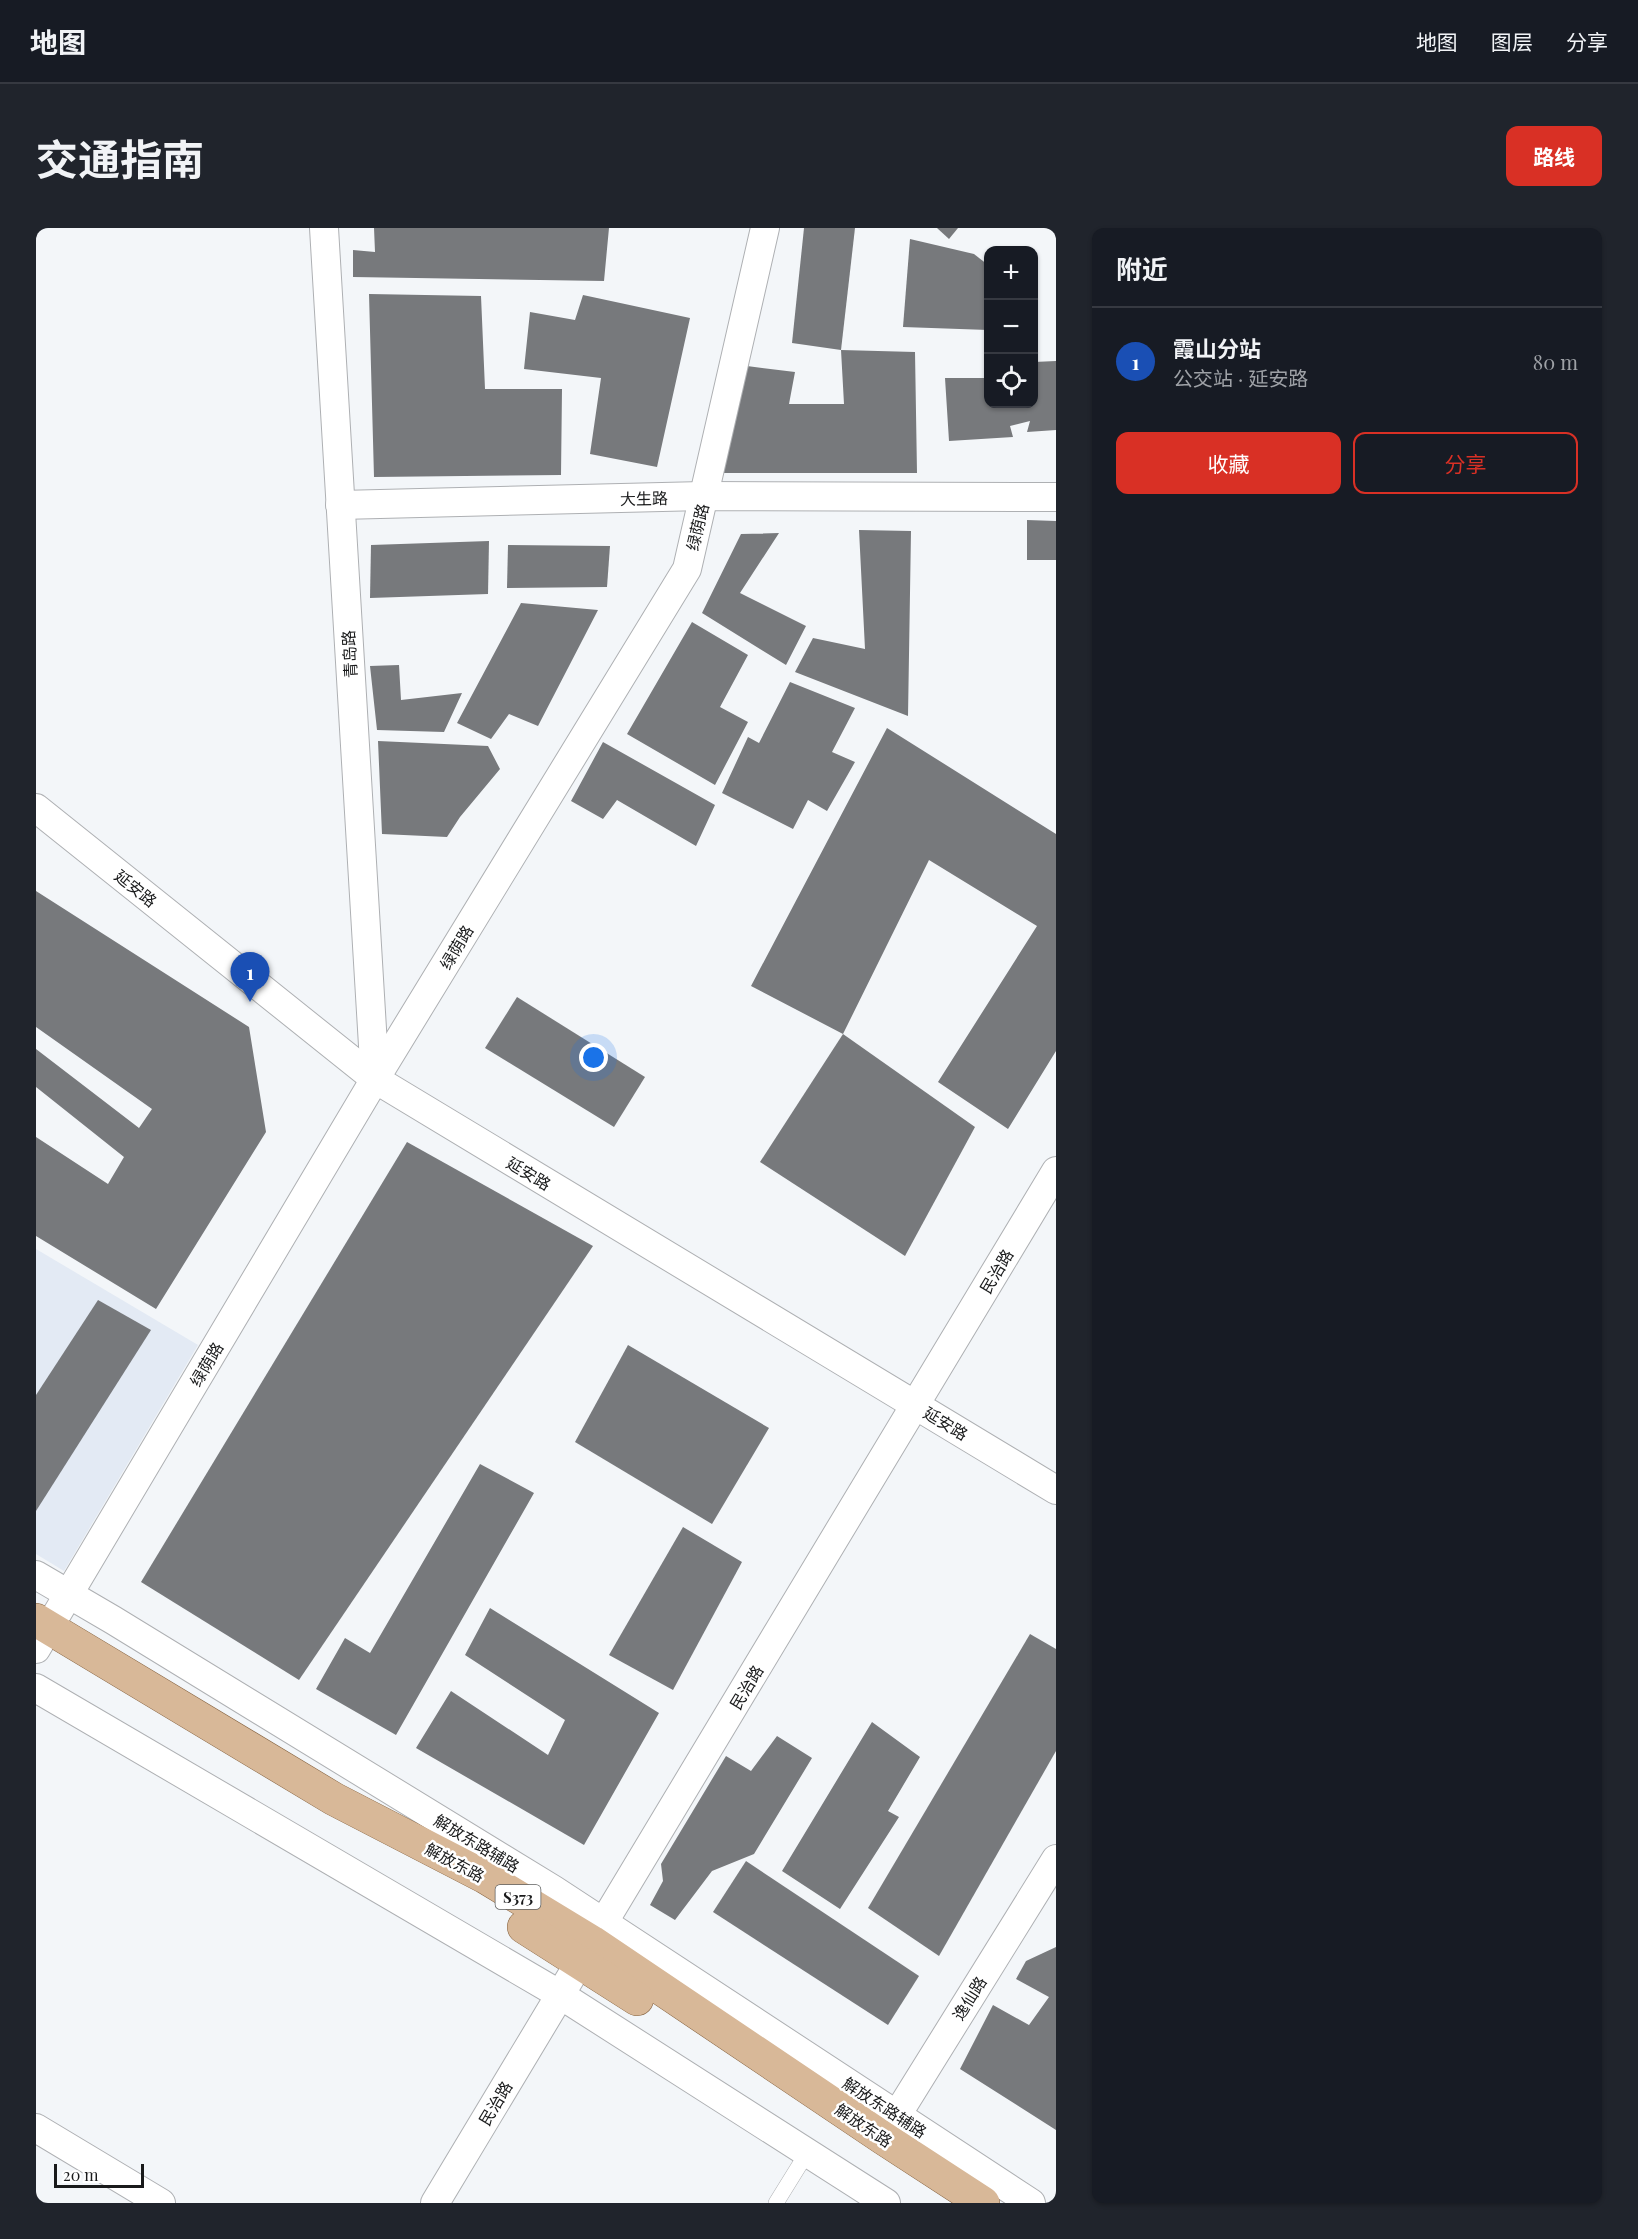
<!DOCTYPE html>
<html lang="zh">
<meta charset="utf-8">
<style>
body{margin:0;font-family:"Playfair Display","Noto Sans SC",serif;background:#20242c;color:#f1f3f6}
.controls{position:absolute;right:18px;top:18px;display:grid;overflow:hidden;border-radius:12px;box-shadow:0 2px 4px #0004}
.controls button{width:54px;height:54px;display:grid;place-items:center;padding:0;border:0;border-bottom:2px solid #363941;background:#171b24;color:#f1f3f6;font:30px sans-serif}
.scale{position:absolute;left:18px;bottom:15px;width:90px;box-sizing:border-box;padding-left:6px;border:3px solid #191a1b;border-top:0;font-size:16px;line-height:21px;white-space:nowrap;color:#191a1b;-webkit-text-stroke:4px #fff;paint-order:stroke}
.you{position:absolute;left:558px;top:830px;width:21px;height:21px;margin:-15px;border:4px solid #fff;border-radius:50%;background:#1a73e8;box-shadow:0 0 0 9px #1a73e833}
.badge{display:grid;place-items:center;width:39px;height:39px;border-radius:50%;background:#d93025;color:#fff;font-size:20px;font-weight:700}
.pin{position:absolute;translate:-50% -50px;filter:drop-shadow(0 2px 3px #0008)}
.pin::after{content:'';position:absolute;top:32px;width:21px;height:18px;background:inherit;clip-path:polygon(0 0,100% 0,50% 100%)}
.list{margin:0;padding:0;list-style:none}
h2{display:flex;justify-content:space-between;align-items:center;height:78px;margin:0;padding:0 24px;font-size:26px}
h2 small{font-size:20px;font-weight:400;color:#9ea1a6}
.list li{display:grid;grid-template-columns:39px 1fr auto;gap:18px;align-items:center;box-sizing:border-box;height:108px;padding:0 24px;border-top:2px solid #363941}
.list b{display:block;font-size:22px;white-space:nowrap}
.list p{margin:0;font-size:20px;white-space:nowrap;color:#9ea1a6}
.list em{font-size:20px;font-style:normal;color:#9ea1a6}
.actions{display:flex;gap:12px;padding:18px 24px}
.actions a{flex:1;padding:14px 0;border:2px solid #d93025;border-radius:12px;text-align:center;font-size:21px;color:#d93025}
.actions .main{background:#d93025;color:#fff}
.icon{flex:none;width:33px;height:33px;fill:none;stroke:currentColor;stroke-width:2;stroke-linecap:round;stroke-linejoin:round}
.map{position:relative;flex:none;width:1020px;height:1975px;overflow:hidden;border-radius:12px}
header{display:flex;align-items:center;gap:36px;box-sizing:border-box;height:84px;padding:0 30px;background:#171b24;border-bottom:2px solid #363941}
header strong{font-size:28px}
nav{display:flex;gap:33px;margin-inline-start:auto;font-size:21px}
.intro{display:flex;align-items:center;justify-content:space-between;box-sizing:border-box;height:144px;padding:0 36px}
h1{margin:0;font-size:42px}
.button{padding:15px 27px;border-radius:12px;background:#d93025;color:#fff;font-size:21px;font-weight:700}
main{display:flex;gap:36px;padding:0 36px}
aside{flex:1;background:#171b24;border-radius:12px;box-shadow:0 2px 4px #0004}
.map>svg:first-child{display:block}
.built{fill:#e3eaf4}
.building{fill:#77797c}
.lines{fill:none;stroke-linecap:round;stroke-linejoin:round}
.service-casing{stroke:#aeb0b3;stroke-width:16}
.minor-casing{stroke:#aeb0b3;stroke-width:30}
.primary-casing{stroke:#846240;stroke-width:34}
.service{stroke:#fff;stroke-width:15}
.minor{stroke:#fff;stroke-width:28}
.primary{stroke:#d8b898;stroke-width:33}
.labels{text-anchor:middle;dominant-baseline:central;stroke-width:5;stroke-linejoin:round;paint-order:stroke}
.shield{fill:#fff;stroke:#5e5f5f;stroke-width:1.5}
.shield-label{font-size:15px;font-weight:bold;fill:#191a1b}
.street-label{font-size:16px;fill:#191a1b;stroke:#fff}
</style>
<header>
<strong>地图</strong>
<nav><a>地图</a><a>图层</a><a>分享</a></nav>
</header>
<div class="intro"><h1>交通指南</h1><a class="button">路线</a></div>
<main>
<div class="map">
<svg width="1020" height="1975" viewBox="0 0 1020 1975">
<rect width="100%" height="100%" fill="#f3f6f9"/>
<!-- built -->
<path class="built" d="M0,1021L162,1117L28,1343L0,1326Z"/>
<!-- building -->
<g class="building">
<path d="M338,0H573L568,53L317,49V22L339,24Z"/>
<path d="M768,0H819L805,122L756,115Z"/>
<path d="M901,0H922L913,11Z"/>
<path d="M874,11L938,26L952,37V102L867,99Z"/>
<path d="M333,66L445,68L449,161H526L525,247L338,249Z"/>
<path d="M547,67L654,90L621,239L554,226L565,150L488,141L494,84L539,92Z"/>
<path d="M805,122L879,124L881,245H687L711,138L759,144L753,176H808Z"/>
<path d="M1020,133V202L991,204L994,193L974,198L977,209L913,213L909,150H952V176H998V134Z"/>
<path d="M991,292L1020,293V332H991Z"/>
<path d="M823,302L875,303L872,488L759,444L777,410L829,421Z"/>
<path d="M743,305L704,365L770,398L750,437L666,385L705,306Z"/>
<path d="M453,313L452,366L334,370L335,317Z"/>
<path d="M472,317L574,318L571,359L471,360Z"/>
<path d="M485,375L562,382L502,498L473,486L455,511L421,495Z"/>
<path d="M656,394L712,427L684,479L712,494L679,557L591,506Z"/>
<path d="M363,437L365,472L426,465L408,504L341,502L334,438Z"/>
<path d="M754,454L819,480L796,524L819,534L791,583L772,572L757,601L686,565L712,509L723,515Z"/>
<path d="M851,500L1020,606V823L972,901L902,854L1001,698L893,632L807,806L715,758Z"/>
<path d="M342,513L452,518L464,541L424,589L411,609L346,606Z"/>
<path d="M567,514L679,577L660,618L581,572L567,591L535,573Z"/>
<path d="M0,663L213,799L230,904L120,1081L0,1008V909L72,956L88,929L0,859V821L103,900L116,881L0,799Z"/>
<path d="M481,769L609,849L578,899L449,820Z"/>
<path d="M807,806L939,899L869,1028L724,934Z"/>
<path d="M371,914L557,1018L263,1452L105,1354Z"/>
<path d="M62,1072L115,1102L0,1283V1167Z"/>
<path d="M592,1117L733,1200L676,1296L539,1214Z"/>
<path d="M444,1236L498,1265L360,1507L280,1461L309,1410L334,1425Z"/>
<path d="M647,1299L706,1334L637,1462L573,1427Z"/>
<path d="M454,1380L623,1485L548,1617L380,1520L415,1463L512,1527L529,1492L429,1427Z"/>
<path d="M994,1406L1020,1421V1523L903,1728L832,1680Z"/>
<path d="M836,1494L884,1529L852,1583L863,1589L804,1681L746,1643Z"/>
<path d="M741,1508L776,1530L718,1626L676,1643L639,1692L614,1677L627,1653L625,1636L690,1528L715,1543Z"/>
<path d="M710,1633L883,1748L852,1797L677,1684Z"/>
<path d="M1020,1719V1902L924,1841L957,1777L993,1797L1013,1769L980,1751L990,1733Z"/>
</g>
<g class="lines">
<!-- service casing -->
<g class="service-casing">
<path id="service" d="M740,1975L771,1925"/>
</g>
<!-- minor casing -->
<g class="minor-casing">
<g id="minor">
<path d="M288,0L339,851"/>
<path d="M304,277L667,268L1020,269"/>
<path d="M0,580L339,851L1020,1262"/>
<path d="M0,1347L77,1392L518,1662L995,1975"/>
<path d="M0,1421L339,851L651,341L729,0"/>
<path d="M0,1460L523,1766L850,1975"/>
<path d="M0,1900L125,1975"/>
<path d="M851,1903L1020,1631"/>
<path d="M399,1975C604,1629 814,1288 1020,943"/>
</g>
</g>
<!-- primary casing -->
<g class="primary-casing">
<g id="primary">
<path d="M0,1392L298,1571L449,1649L556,1714L847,1910L947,1975"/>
<path d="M488,1699L601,1771"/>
</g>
</g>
<!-- service -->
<use href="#service" class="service"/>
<!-- minor -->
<use href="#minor" class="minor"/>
<!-- primary -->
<use href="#primary" class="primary"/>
</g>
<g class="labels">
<!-- shield labels -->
<rect class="shield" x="459.5" y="1657" width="45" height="24" rx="4.5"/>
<g class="shield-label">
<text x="482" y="1669">S373</text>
</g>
<!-- street labels -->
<g class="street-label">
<text transform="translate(608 270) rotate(-1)">大生路</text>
<text transform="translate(661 299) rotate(-77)">绿荫路</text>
<text transform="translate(313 426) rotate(-93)">青岛路</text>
<text transform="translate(100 660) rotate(39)">延安路</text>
<text transform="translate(420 719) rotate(-59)">绿荫路</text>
<text transform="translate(493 945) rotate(31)">延安路</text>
<text transform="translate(960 1043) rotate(-59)">民治路</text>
<text transform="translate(170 1136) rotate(-59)">绿荫路</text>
<text transform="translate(910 1195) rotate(31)">延安路</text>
<text transform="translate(710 1459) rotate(-59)">民治路</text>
<text transform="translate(441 1615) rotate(31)">解放东路辅路</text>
<text transform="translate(419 1634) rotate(28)">解放东路</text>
<text transform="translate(933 1770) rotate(-58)">逸仙路</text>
<text transform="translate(459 1875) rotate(-59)">民治路</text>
<text transform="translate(849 1879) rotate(33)">解放东路辅路</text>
<text transform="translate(828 1897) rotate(34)">解放东路</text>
</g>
</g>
</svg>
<div class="controls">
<button>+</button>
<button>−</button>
<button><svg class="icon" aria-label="locate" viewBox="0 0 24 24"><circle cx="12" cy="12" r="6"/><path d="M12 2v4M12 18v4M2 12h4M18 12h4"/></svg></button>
</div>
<div class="scale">20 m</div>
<div class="you"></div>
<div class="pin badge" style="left:214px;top:774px;background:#1a4fb4">1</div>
</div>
<aside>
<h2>附近<small></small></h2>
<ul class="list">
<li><span class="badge" style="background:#1a4fb4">1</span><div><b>霞山分站</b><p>公交站 · 延安路</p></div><em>80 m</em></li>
</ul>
<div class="actions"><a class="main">收藏</a><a>分享</a></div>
</aside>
</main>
